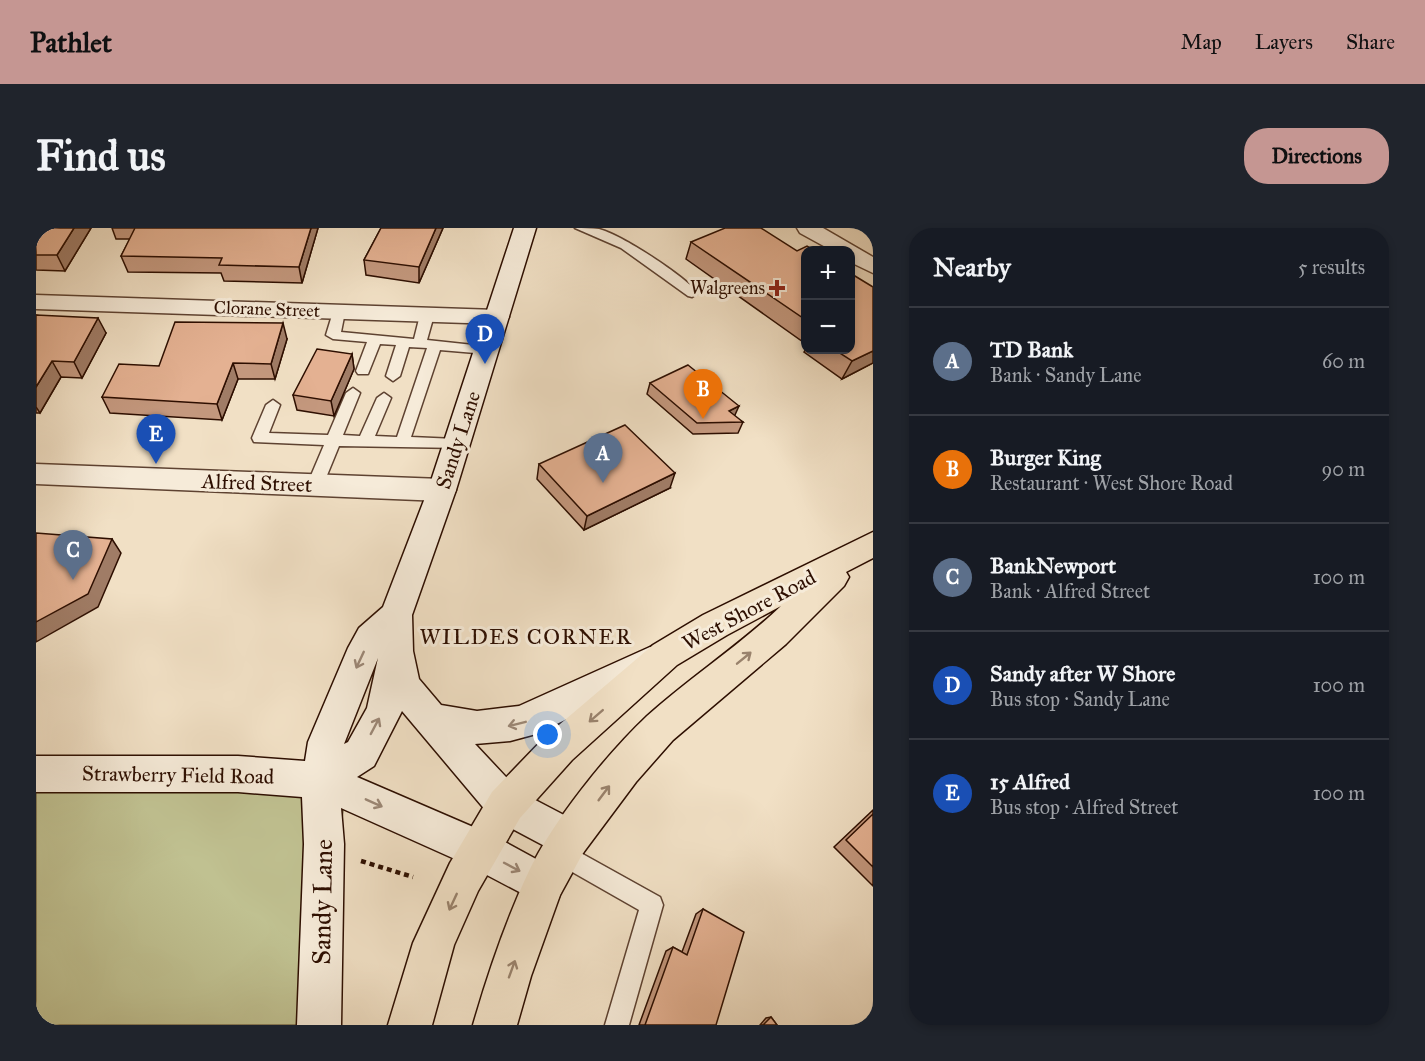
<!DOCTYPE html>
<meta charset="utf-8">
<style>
body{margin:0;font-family:"IM FELL Great Primer",serif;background:#20242c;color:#f1f3f6}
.controls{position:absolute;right:18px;top:18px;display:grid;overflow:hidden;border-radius:12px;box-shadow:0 3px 9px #0003}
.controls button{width:54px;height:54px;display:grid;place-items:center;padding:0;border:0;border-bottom:2px solid #363941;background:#171b24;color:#f1f3f6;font:30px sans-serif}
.you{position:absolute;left:512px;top:507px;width:21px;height:21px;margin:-15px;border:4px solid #fff;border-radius:50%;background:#1a73e8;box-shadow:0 0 0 9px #1a73e833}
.badge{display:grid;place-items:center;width:39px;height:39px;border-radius:50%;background:#c59692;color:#fff;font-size:20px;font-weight:700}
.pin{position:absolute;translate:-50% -50px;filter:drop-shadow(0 2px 3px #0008)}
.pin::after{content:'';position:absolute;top:32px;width:21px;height:18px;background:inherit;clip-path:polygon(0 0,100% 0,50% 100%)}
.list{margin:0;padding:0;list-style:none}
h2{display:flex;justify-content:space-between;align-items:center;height:78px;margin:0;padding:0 24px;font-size:26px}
h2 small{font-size:20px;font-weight:400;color:#9ea1a6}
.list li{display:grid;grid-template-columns:39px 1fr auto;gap:18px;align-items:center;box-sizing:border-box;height:108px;padding:0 24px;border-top:2px solid #363941}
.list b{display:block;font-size:22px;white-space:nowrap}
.list p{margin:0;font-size:20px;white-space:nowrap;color:#9ea1a6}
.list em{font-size:20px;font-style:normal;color:#9ea1a6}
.map{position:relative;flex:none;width:837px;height:797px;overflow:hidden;border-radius:24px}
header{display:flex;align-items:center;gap:36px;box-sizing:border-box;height:84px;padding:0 30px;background:#c59692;color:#111}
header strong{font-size:28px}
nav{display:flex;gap:33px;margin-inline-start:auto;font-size:21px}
.intro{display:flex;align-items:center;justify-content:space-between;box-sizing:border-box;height:144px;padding:0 36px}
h1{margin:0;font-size:42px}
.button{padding:15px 27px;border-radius:24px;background:#c59692;color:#111;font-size:21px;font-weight:700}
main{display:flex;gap:36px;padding:0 36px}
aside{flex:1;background:#171b24;border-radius:24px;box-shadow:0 3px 9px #0003}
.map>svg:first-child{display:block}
.green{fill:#c0c191;stroke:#766848;stroke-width:1.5}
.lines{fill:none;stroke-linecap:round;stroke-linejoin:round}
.lane-casing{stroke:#5e4231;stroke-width:3}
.street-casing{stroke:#5e4231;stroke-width:3}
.secondary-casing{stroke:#2d0e00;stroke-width:3}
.primary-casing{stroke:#2d0e00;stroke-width:3}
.path{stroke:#2d0e00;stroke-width:4.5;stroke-dasharray:5 4;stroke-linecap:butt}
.lane{fill:#f6ebd9;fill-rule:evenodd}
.street{fill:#f6ebd9;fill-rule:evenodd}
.secondary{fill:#f6ebd9;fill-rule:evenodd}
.primary{fill:#f1e0c5;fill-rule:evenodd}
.wall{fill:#c4987e;stroke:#2d0e00;stroke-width:1.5}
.shaded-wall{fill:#a07c66;stroke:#2d0e00;stroke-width:1.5}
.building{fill:#e4b192;stroke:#2d0e00;stroke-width:1.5}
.oneway{stroke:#99826c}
.oneway2{stroke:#9c8877}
.poi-dot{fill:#8f2418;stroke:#f6ebd9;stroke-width:2}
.labels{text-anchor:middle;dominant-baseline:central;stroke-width:6;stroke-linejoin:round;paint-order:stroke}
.far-poi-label{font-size:18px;fill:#2d0e00;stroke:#f6ebd9;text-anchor:end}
.far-street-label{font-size:18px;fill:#2d0e00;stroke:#f6ebd9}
.street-label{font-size:21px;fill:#2d0e00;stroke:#f6ebd9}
.neighbourhood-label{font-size:22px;letter-spacing:1.5px;fill:#2d0e00;stroke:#f6ebd9}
.near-street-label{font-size:26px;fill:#2d0e00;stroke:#f6ebd9}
</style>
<header>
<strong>Pathlet</strong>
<nav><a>Map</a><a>Layers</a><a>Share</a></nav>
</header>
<div class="intro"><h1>Find us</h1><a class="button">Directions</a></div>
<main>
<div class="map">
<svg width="837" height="797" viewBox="0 0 837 797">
<rect width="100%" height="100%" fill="#f1e0c5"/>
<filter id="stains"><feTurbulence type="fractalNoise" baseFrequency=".00333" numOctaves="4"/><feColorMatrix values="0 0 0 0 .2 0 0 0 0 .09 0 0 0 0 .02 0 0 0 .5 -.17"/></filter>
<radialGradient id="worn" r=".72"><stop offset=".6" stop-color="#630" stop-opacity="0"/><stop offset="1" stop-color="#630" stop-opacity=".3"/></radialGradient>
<!-- green -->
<path class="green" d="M0,543L310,554L284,797H0Z"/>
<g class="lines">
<!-- lane casing -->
<g class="lane-casing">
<g id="lane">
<path d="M539,0C547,0 556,0 563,1C586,7 647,47 662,65L656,69L652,68L585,20Z"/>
<path d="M303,80L309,84L305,104L378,111L384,87L391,83L398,87L391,112L456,119L458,122L456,125L451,126L404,122L375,209L420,211L425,212L428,216L425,220L303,218L287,257L285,261H273L271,257L288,217L218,214L216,210L230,177L237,172L244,177L233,205L292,207L310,165L317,160L324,165L307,207L324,208L341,170L348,165L355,170L339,208L361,209L391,120L373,119L364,148L357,153L350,148L360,117L344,116L332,146H322L320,143L331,114L297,111L290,107L297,84Z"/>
<path d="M525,614L624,669L627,677L593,797H569L603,682L517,633L514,625L517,617Z"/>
</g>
</g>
<!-- street casing -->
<g class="street-casing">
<g id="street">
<path d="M761,0H787L837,29V45L814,34V22H795L764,5Z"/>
<path d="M0,67L461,82L469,84L473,89L469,94L461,96L0,81Z"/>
<path d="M0,236L406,251L416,254L420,262L416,270L406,273L0,256Z"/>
</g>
</g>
<!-- secondary casing -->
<g class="secondary-casing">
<path id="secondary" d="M478,0H500L420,262L376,387L377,423L383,451L405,477L441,483L483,478L614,419L626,423L631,434L626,445L500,506L474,513L439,516L484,564L547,597L553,611L547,625L533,631L456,590L366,483L338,538L321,549L458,608L522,643L528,657L522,671L508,677L430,636L305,580L308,616L305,797H261L268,616L266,569L202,564H0V528H202L269,533L272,514L312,420L323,400L347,379L392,262ZM342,430L331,480L312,514L308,516Z"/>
</g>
<!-- primary casing -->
<g class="primary-casing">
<path id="primary" d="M837,304V330L810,344L813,349L808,358L750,416L637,512L600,554L547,625L524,667L495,748L481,797H437C452,745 470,692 493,643C517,593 570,527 611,488C654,449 703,418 745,378L691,407L641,437L536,532L484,590L442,663L418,717L396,797H352L377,715L414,635L456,564L510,508L617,417L667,387Z"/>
</g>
<!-- path -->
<path class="path" d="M325,633L377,649"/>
<!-- lane -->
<use href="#lane" class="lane"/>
<!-- street -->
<use href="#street" class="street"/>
<!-- secondary -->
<use href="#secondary" class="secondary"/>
<!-- primary -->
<use href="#primary" class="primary"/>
</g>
<!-- wall -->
<g class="wall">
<path d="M0,0H55L29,43L0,42Z"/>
<path d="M76,0H282L266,55L188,53L185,45L92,44L85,28L94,11H80Z"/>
<path d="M345,0H407L383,55L330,47L328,32Z"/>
<path d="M826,0H837V6Z"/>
<path d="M655,14L761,23L770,22V116L650,31Z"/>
<path d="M0,87L70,105L46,150L25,149L4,185H0Z"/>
<path d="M251,111L239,151H202L186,192L74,185L66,169L123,138Z"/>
<path d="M770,121L814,122L837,135L806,151L768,124Z"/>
<path d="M316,126L318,141L298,188L261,182L257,167Z"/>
<path d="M614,155L707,194L702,205L657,206L611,166Z"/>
<path d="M503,236L634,260L548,302L501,251Z"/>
<path d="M837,582V658L798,619Z"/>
<path d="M667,681L680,797H603L630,723L637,719L646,724L660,686Z"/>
<path d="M735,789L741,797H724L730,790Z"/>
</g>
<!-- shaded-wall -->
<g class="shaded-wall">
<path d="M38,0H55L29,43L21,27Z"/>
<path d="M275,0H282L266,55L263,39Z"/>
<path d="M400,0H407L383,55V39Z"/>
<path d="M62,90L70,105L46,150L38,134Z"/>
<path d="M247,95L251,111L239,151L235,136Z"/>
<path d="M837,123V135L806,151L816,133Z"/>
<path d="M316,126L318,141L298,188L295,173Z"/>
<path d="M16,133L25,149L4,185L0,179V159Z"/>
<path d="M197,135L202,151L186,192L181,176Z"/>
<path d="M703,178L698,189L693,183Z"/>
<path d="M639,245L634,260L548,302L551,288Z"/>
<path d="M76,311L85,325L62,379L0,414V394Z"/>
</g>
<!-- building -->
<g class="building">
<path d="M0,0H38L21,27H0Z"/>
<path d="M99,0H275L263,39L183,37L186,30L85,28Z"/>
<path d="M345,0H400L383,39L328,32Z"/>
<path d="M689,0H725L761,23L771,18L778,22H770V92L655,14Z"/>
<path d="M814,45L837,59V123L816,133L799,122H814Z"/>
<path d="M0,87L62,90L38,134L16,133L0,159Z"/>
<path d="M139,94L247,95L235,136L197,135L181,176L66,169L83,136L123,138Z"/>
<path d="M281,121L316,126L295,173L257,167Z"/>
<path d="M652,137L703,178L693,183L707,194L661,195L614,155Z"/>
<path d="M589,197L639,245L551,288L503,236Z"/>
<path d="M0,305L76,311L52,366L0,394Z"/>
<path d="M837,586V639L810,612Z"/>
<path d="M667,681L708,704L680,797H609L637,719L651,727Z"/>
<path d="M735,789L741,797H727Z"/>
</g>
<!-- one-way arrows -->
<defs><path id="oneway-shaft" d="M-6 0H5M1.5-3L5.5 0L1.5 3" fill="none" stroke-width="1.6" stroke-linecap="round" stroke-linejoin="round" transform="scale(1.5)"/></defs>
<g class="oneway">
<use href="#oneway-shaft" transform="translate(708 430) rotate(-39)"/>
<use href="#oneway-shaft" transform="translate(560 488) rotate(139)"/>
<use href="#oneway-shaft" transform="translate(568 565) rotate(-53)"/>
<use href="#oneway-shaft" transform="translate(417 674) rotate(115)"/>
<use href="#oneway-shaft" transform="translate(476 741) rotate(-70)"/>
</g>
<g class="oneway2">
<use href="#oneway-shaft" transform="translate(324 432) rotate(115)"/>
<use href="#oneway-shaft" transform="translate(481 496) rotate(166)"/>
<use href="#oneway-shaft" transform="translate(339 498) rotate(-62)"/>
<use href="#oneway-shaft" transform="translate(338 575) rotate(24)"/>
<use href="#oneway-shaft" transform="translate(476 639) rotate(28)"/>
</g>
<!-- markers -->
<path class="poi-dot" d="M738 51h6v6h6v6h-6v6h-6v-6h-6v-6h6z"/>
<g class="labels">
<!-- far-poi labels -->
<g class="far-poi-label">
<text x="729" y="60">Walgreens</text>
</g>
<!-- far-street labels -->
<g class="far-street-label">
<text transform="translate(231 81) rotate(2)">Clorane Street</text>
</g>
<!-- street labels -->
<g class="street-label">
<text transform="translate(422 212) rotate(-72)">Sandy Lane</text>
<text transform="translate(221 255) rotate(2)">Alfred Street</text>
<text transform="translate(713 382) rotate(-28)">West Shore Road</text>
<text transform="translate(142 547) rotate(1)">Strawberry Field Road</text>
</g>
<!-- neighbourhood labels -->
<g class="neighbourhood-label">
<text x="490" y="408">WILDES CORNER</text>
</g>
<!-- near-street labels -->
<g class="near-street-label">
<text transform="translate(286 674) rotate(-89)">Sandy Lane</text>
</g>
</g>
<rect width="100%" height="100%" filter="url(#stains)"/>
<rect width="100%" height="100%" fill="url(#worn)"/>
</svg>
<div class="controls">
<button>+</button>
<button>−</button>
</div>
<div class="you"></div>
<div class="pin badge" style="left:567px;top:255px;background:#5c6f8a">A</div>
<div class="pin badge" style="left:667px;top:191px;background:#e8710a">B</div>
<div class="pin badge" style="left:37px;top:352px;background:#5c6f8a">C</div>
<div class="pin badge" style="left:449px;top:136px;background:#1a4fb4">D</div>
<div class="pin badge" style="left:120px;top:236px;background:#1a4fb4">E</div>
</div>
<aside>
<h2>Nearby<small>5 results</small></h2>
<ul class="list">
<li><span class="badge" style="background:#5c6f8a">A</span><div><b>TD Bank</b><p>Bank · Sandy Lane</p></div><em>60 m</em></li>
<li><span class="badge" style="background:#e8710a">B</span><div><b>Burger King</b><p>Restaurant · West Shore Road</p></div><em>90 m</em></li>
<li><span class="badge" style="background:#5c6f8a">C</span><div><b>BankNewport</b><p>Bank · Alfred Street</p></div><em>100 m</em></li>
<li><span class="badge" style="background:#1a4fb4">D</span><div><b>Sandy after W Shore</b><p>Bus stop · Sandy Lane</p></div><em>100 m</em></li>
<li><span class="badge" style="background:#1a4fb4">E</span><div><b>15 Alfred</b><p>Bus stop · Alfred Street</p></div><em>100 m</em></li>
</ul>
</aside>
</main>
